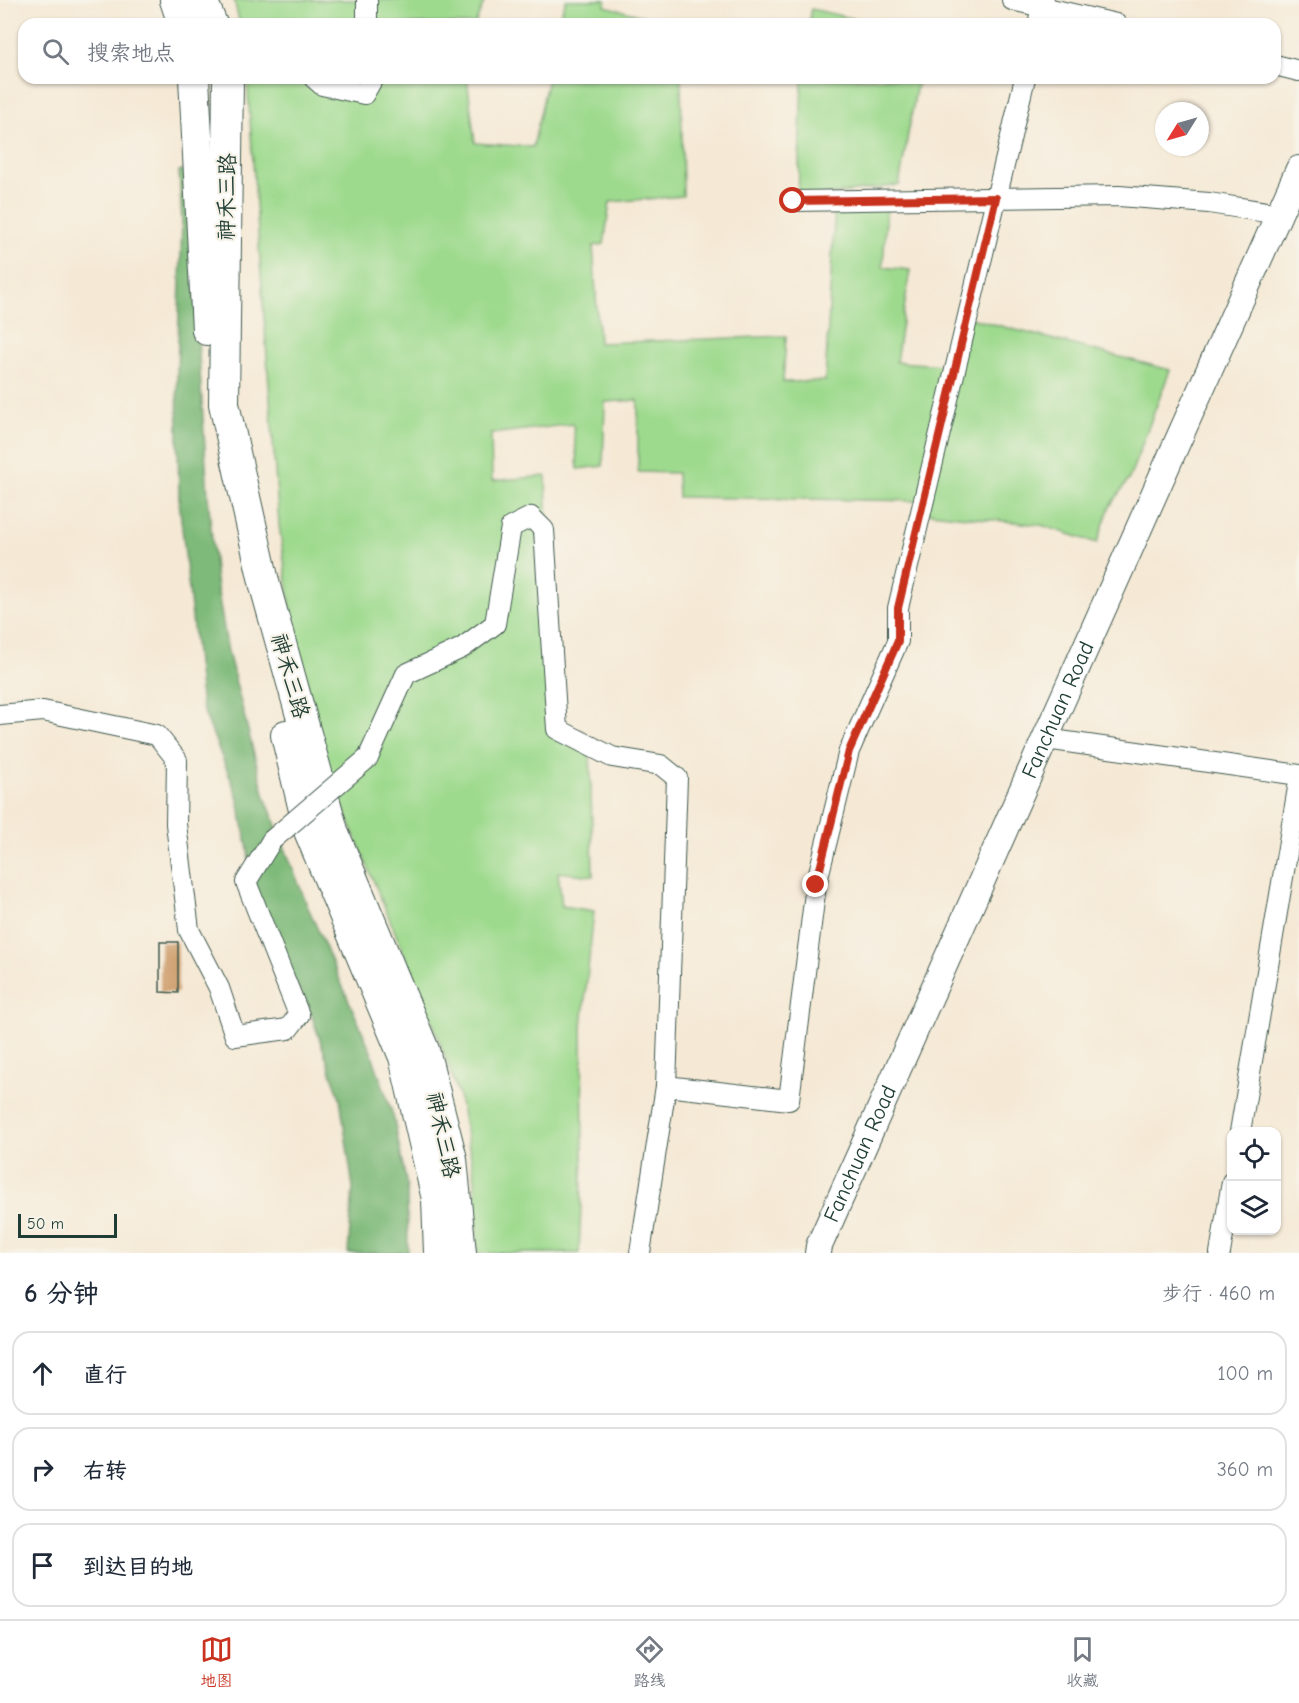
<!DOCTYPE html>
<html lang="zh">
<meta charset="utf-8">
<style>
body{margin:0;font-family:"Comic Neue","LXGW WenKai TC",sans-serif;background:#f6f6f7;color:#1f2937}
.controls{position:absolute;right:18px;bottom:18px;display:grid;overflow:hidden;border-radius:12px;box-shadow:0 2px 4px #0004}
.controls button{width:54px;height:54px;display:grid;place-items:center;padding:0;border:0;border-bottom:2px solid #e0e1e3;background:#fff;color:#1f2937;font:30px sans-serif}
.compass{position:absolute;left:1155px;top:102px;width:54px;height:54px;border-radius:50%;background:#fff;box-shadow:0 2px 4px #0004;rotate:233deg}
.scale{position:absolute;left:18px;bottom:15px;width:99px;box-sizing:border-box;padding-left:6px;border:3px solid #1f3d34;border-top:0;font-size:16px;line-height:21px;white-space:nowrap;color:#1f3d34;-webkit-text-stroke:4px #f7f3e8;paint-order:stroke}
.stop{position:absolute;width:18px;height:18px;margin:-14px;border:4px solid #c8321e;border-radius:50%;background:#fff}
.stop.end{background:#c8321e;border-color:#fff;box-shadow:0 2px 6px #0008}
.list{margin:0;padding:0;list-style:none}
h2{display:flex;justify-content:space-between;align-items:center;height:78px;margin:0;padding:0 24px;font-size:26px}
h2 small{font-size:20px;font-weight:400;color:#747a83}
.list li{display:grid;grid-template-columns:39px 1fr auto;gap:18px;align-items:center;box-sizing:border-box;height:84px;margin:0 12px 12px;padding:0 12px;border:2px solid #e0e1e3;border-radius:18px}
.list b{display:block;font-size:22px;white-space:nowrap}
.list em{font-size:20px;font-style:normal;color:#747a83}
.icon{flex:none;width:33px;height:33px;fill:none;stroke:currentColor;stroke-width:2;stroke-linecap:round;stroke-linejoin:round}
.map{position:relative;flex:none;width:1299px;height:1253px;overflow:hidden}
.search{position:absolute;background:#fff;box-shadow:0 2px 4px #0004;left:18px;right:18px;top:18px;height:66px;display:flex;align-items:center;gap:15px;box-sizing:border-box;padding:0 21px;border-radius:18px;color:#747a83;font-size:22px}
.sheet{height:366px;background:#fff}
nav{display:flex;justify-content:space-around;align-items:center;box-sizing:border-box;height:84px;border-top:2px solid #e0e1e3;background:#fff;font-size:16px;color:#747a83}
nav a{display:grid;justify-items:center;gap:3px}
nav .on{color:#c8321e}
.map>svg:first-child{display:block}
.green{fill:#9eda8e;stroke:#5e8c61;stroke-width:1.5}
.forest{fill:#7eba79;stroke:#4e7c56;stroke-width:1.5}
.building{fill:#cfa070}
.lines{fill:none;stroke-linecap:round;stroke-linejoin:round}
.minor-casing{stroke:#3f574c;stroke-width:22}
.major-casing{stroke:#3f574c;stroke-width:28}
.highway-casing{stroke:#3f574c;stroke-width:32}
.minor{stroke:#fff;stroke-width:20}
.major{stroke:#fff;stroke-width:26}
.highway{stroke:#fff;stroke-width:30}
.minor-bridge-casing{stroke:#3f574c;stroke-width:22;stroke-linecap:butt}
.minor-bridge{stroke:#fff;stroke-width:20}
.route{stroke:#c8321e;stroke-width:8}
.labels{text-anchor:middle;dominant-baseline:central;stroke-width:4.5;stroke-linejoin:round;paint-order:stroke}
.street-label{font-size:22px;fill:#1f3d34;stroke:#f7f3e8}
</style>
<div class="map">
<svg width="1299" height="1253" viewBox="0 0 1299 1253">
<rect width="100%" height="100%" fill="#f7f3e8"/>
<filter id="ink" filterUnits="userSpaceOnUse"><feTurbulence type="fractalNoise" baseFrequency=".0167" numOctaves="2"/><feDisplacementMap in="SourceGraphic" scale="12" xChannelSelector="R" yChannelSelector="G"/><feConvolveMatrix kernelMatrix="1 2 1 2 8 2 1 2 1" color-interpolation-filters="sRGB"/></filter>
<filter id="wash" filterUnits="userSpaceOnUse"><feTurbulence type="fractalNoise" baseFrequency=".008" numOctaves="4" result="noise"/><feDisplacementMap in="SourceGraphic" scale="24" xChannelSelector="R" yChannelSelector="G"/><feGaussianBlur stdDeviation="1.35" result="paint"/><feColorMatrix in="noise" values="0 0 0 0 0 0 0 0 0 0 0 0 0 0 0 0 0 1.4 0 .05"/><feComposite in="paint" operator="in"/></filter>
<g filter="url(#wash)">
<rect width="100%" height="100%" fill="#f5e9d5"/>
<!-- green -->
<g class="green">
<path d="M234,0H485L475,24H240Z"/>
<path d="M566,0H606L605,6L661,21L660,24H557Z"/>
<path d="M811,9L877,24H809Z"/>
<path d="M247,78H467L475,143L533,147L548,78H681L683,196L610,202L604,244L593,246L599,343L786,336L783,382L825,381L835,205L887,203L883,267L910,270L896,362L958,366L970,318L1170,370L1129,479L1110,506L1097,543L1041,525L922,512L924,501L678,497L677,473L638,472V400L605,402L603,466L578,469L573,424L491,434L492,481L546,476L553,726L590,747L593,876L558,872L562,906L594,911L582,1027L583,1158L579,1253H477L475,1178L459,1096L433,1023L330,777L295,638L279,525Z"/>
<path d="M802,78H918L899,185L798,199Z"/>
</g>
<!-- forest -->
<path class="forest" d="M187,168L208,496L216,581L228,652L265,797L307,905L370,1049L393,1115L407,1186L408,1253H348L353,1188L340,1098L309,1008L275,945L252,911L248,849L237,795L202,707L179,501L177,374L182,222L179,171Z"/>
<g id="blocks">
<!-- building -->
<path class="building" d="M160,942H178V993L160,992Z"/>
</g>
</g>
<g filter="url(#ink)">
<use href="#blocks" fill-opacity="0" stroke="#3f574c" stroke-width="1.5"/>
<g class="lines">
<!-- minor casing -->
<g class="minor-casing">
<g id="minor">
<path d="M1012,0L1116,24"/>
<path d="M367,24V0"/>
<path d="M1038,24L1044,0"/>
<path d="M1275,65L1299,71"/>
<path d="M314,78L322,85L364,94L373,78"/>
<path d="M793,201L1119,196L1209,203L1279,214"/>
<path d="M0,715L43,711L157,735L177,760L176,824L189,930L219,988L235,1036L288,1029L299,1015L246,882L272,840"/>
<path d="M1046,739L1299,775"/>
<path d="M368,758L406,674L462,648L495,624L511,527L531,517L544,530L557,729L612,757L661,765L677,778L666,1086L789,1100L816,885L849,751L898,641V608L1025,78"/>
<path d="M1240,1132L1299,782"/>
<path d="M640,1253L666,1086"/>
<path d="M1220,1253L1232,1182"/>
</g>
</g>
<!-- major casing -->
<g class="major-casing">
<g id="major">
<path id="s1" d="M818,1253L819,1246L1299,169"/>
</g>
</g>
<!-- highway casing -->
<g class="highway-casing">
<g id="highway">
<path d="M175,0L183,24"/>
<path d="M202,0L212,24"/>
<path d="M194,78L207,330"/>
<path d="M228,78L224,404L265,586L334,834L424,1050L452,1159L461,1253"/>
<path d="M286,735L309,831L404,1057L437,1199L439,1253"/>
</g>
</g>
<!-- minor -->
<use href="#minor" class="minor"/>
<!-- major -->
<use href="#major" class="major"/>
<!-- highway -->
<use href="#highway" class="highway"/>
<!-- minor-bridge casing -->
<g class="minor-bridge-casing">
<path id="minor-bridge" d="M272,840L368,758"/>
</g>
<!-- minor-bridge -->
<use href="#minor-bridge" class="minor-bridge"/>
</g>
</g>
<g class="lines" filter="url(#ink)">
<!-- route -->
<path class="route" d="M793,201L996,198L898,608V641L849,751L816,885"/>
</g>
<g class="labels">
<!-- street labels -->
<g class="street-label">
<text transform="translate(227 197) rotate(-89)">神禾三路</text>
<text transform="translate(290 676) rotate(74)">神禾三路</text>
<text stroke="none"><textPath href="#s1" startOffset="594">Fanchuan Road</textPath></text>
<text transform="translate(443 1135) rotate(78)">神禾三路</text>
<text stroke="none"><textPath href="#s1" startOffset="108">Fanchuan Road</textPath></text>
</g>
</g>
</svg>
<div class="controls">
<button><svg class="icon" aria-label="locate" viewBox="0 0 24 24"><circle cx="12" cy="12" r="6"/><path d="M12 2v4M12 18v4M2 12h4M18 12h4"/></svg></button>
<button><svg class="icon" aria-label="layers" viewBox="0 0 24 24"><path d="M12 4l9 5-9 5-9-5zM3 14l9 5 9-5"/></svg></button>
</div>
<svg class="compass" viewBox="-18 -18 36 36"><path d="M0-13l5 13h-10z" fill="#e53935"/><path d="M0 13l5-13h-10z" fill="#747a83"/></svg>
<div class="scale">50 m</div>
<div class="stop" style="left:793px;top:201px"></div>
<div class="stop end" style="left:816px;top:885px"></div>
<div class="search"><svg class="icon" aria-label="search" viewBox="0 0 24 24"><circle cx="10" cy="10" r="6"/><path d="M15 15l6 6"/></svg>搜索地点</div>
</div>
<section class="sheet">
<h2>6 分钟<small>步行 · 460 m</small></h2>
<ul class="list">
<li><svg class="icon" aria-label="ahead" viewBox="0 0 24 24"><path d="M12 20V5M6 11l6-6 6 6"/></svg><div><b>直行</b></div><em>100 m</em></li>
<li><svg class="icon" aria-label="right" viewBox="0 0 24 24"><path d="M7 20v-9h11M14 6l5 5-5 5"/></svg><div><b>右转</b></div><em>360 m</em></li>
<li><svg class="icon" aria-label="arrive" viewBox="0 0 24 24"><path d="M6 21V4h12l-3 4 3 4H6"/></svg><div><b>到达目的地</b></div></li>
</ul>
</section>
<nav>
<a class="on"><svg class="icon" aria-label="map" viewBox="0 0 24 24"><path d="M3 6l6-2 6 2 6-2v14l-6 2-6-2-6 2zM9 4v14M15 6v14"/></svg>地图</a>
<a><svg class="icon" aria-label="directions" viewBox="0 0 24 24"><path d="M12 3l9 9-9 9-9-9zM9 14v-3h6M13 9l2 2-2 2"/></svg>路线</a>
<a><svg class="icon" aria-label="saved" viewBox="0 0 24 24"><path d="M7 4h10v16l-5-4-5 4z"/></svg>收藏</a>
</nav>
